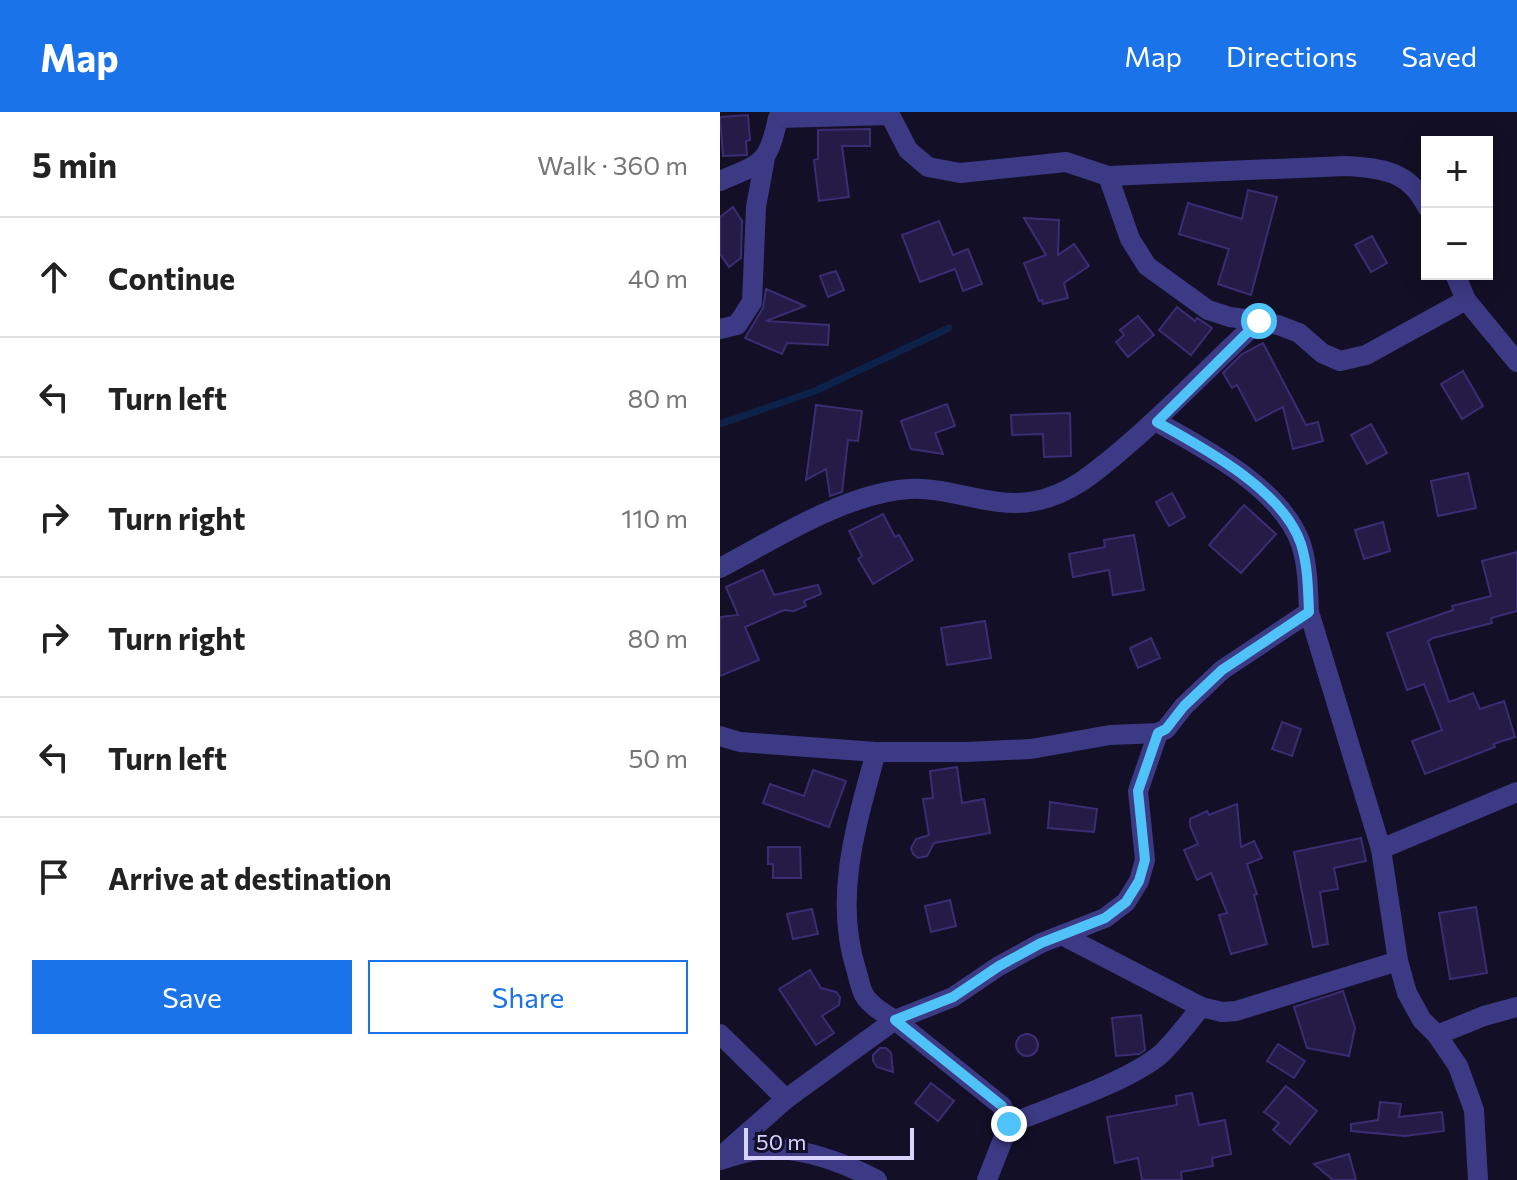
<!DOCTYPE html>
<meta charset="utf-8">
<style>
body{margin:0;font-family:Commissioner,sans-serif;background:#f6f6f6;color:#222}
.controls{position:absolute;right:24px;top:24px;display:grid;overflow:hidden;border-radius:0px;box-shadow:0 4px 20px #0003}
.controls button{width:72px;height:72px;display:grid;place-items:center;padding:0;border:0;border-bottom:2px solid #e0e0e0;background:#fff;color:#222;font:40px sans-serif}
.scale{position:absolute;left:24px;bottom:20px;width:170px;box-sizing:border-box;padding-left:8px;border:4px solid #d9d4ff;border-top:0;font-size:22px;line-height:28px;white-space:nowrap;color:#d9d4ff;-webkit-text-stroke:6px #130f26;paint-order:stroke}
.stop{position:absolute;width:24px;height:24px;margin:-18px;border:6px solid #4fc3f7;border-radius:50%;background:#fff}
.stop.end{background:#4fc3f7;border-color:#fff;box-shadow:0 2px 8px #0008}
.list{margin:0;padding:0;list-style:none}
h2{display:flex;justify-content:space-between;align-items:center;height:104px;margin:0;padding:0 32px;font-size:34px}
h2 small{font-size:26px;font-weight:400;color:#767676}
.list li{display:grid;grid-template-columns:52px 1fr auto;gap:24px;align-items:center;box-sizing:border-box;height:120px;padding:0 32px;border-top:2px solid #e0e0e0}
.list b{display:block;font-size:30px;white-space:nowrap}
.list em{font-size:26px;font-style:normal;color:#767676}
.actions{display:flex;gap:16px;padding:24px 32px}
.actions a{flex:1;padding:18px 0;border:2px solid #1a73e8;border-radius:0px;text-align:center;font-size:28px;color:#1a73e8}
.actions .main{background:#1a73e8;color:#fff}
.icon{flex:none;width:44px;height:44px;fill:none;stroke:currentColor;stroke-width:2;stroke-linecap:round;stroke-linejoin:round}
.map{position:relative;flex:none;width:797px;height:1068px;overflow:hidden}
header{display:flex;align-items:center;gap:48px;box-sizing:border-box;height:112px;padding:0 40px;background:#1a73e8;color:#fff}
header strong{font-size:38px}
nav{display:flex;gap:44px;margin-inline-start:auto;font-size:28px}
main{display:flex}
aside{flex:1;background:#fff}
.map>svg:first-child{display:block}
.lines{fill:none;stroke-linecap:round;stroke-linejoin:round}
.stream{stroke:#0c2248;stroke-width:7}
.building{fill:#241b47;stroke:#3b2d73;stroke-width:2}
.minor{stroke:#3d3a85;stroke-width:20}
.tertiary{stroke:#3d3a85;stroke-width:20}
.route{stroke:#4fc3f7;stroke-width:10}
</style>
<header>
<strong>Map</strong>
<nav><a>Map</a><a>Directions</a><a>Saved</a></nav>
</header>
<main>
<aside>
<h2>5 min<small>Walk · 360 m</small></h2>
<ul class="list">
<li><svg class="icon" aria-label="ahead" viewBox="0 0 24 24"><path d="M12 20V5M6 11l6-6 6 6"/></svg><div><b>Continue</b></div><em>40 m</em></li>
<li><svg class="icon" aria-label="left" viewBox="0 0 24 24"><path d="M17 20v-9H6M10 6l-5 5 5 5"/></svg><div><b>Turn left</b></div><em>80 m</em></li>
<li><svg class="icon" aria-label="right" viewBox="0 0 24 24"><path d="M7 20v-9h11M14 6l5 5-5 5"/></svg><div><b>Turn right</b></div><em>110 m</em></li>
<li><svg class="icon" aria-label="right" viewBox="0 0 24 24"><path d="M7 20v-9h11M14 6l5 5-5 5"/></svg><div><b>Turn right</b></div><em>80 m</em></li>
<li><svg class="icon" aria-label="left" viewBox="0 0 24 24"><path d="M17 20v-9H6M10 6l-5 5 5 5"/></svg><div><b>Turn left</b></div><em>50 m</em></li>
<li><svg class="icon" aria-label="arrive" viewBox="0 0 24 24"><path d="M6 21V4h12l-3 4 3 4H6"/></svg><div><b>Arrive at destination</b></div></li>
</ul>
<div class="actions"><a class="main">Save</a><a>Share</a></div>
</aside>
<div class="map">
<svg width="797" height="1068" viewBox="0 0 797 1068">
<rect width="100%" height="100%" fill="#130f26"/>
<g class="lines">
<!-- stream -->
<path class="stream" d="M0,312L95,279L229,216"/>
</g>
<!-- building -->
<g class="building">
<path d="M28,3L30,28L26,29L27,43L3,44L0,5Z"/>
<path d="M150,17V34H122L129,85L99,89L94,48L98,47V18Z"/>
<path d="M528,78L557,85L531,183L498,172L509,137L459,122L468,91L522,107Z"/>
<path d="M13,95L22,109L21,146L9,155L0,142V105Z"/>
<path d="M304,106L339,108L338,143L354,132L369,154L344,171L348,186L323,192L322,188L319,189L304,151L326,143Z"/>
<path d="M219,109L233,143L248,137L262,172L243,179L235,157L200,170L182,123Z"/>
<path d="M652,124L667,151L651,160L635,133Z"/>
<path d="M116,159L124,178L108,185L100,164Z"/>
<path d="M46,177L85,194L46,209L109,213L108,233L67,231L62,242L25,226L43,196Z"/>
<path d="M457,195L475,209L477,206L492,216L471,243L439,218Z"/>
<path d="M418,204L434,223L408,245L396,230L404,223L400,218Z"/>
<path d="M543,231L586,313L598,310L603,329L573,337L563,295L536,309L517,273L512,276L503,261L522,242Z"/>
<path d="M743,259L763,294L742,307L721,272Z"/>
<path d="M227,292L235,314L215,321L223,342L191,337L181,309Z"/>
<path d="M96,293L142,299L138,329L128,328L122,380L110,384L106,357L86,368Z"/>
<path d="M350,301L351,344L324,345L323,322L292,323L291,303Z"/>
<path d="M651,312L667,341L647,352L631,323Z"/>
<path d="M748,361L756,396L718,404L711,369Z"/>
<path d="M452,381L465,405L449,414L436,390Z"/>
<path d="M524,393L556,422L521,461L489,433Z"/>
<path d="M163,402L175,425L179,423L193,448L153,472L138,447L142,444L129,419Z"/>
<path d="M663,410L670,439L644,447L635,418Z"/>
<path d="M414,423L424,478L393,483L389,458L353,465L349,442L385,435L384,428Z"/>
<path d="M797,440V499L771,506L772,511L713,526L708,529L729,590L753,581L760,597L784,589L795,625L773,632L775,635L705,662L692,629L722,618L704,572L687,578L667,521L733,498L732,494L771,484L762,449Z"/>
<path d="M43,458L54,483L98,473L101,482L84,489L86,494L74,499L64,498L25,515L39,548L0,564V505L18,503L6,475Z"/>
<path d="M265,509L271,546L227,553L221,516Z"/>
<path d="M431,526L440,546L418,556L410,536Z"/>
<path d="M562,610L581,617L572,644L552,637Z"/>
<path d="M237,655L242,691L264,687L270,721L214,731L207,744L198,746L193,742L191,736L196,727L209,723L203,687L213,686L210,659Z"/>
<path d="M93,658L126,669L109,715L43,691L50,672L84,684Z"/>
<path d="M330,690L377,697L374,720L328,716Z"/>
<path d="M517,692L521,735L534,729L542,746L527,752L537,782L534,783L547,832L511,842L499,803L507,801L491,761L477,768L464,738L478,732L470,714V707L487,699L489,703Z"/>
<path d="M641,726L646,749L614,756L618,777L600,780L608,832L593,835L574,740Z"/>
<path d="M48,735H80L81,766H53V752H48Z"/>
<path d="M230,788L236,814L211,820L205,794Z"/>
<path d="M756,795L767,861L730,867L719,801Z"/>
<path d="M92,797L98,822L73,827L67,802Z"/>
<path d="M90,858L101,876L116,880L120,885L119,893L102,904L114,921L96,933L59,877Z"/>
<path d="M623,879L635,916L629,944L587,936L574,895Z"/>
<path d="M421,903L425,938L419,942L396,944L392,906Z"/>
<circle cx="307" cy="933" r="11"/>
<path d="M558,932L585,949L574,966L547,949Z"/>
<path d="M160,936H166L171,941L173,960L157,955L153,949V943Z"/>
<path d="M211,971L234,989L218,1009L195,991Z"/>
<path d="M566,974L597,999L570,1032L553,1018L559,1011L544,1000Z"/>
<path d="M472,981L479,1013L505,1008L511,1042L492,1046L493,1054L461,1060L462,1068H422L418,1046L395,1051L387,1005L457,993L456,984Z"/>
<path d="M660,990L681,992L679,1005L722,1000L724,1019L685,1024L631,1019V1012L658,1008Z"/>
<path d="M629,1042L636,1068H613L594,1052Z"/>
</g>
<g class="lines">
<!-- minor -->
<g class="minor">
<path d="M388,64L410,127L427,154L488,198L510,205L539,209"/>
<path d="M0,69C42,51 48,53 58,6L170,3L188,38L208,55L240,61L346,50L388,64L626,54C661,56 690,59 707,95"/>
<path d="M735,162L746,188L797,250"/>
<path d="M0,217L17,213L32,190L36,95L45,46"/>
<path d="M437,310C484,336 562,377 581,432C588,454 588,478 589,500L661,737L678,849L687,881L702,908L717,923L738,954L754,998L758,1068"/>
<path d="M0,456C55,427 126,381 189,377C229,374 274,398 315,389C348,383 373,362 398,341C448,300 491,252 539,209L558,213L579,221L602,241L620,249L646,243L746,188"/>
<path d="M0,624L20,630L156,640C137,710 113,784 136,857C139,866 140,878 146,886C154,896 164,902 175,908L282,994L289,1012L267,1068"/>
<path d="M156,640H246L311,637L390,623L438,621L446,617L464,594L502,558L589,500"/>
<path d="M661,737L797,680"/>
<path d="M342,823L481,895L502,900L516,899L678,849"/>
<path d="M0,922L66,987"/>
<path d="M717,923L764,904L797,895"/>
<path d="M289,1012C331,995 408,970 441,942C456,928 468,911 481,895"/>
<path d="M0,1045L66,987L175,908L233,885L279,854L321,831L385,806L406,790L419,769L425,748L418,679L438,621"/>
</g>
<!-- tertiary -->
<path class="tertiary" d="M0,1048C12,1045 24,1040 37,1038C77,1033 122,1050 157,1068"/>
</g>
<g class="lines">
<!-- route -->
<path class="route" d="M289,1012L282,994L175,908L233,885L279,854L321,831L385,806L406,790L419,769L425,748L418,679L438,621L446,617L464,594L502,558L589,500C588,478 588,454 581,432C563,378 484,336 437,310L539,209"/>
</g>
</svg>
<div class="controls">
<button>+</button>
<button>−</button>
</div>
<div class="scale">50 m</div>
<div class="stop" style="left:539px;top:209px"></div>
<div class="stop end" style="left:289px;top:1012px"></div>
</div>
</main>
